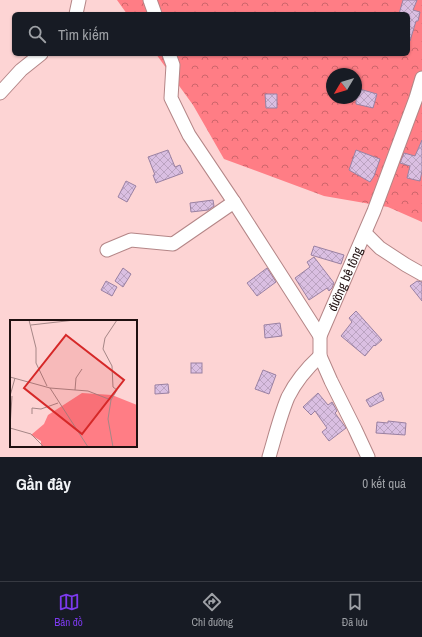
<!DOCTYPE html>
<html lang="vi">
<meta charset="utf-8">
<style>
body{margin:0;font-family:"Archivo Narrow",sans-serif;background:#242831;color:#f1f3f6}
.compass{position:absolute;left:326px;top:68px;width:36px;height:36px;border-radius:50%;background:#171b24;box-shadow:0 1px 3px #0004;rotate:232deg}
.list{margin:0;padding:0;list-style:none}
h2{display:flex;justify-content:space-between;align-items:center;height:52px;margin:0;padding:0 16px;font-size:17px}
h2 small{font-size:13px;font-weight:400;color:#9ea1a6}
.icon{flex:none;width:22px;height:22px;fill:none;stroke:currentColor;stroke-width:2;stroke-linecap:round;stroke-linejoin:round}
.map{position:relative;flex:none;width:422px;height:457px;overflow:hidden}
.search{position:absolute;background:#171b24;box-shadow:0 1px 3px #0004;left:12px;right:12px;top:12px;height:44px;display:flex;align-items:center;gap:10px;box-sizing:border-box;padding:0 14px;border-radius:6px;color:#9ea1a6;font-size:15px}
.sheet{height:124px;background:#171b24}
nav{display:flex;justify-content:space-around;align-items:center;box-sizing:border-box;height:56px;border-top:1px solid #363941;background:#171b24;font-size:11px;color:#9ea1a6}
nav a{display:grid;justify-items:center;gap:2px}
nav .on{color:#7c3aed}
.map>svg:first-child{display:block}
.forest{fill:url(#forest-crowns);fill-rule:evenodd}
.building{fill:url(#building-cross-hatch);stroke:#9a81a2}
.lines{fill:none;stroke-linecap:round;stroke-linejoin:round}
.minor-casing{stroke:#b48687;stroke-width:15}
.minor{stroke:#fff;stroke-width:13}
.labels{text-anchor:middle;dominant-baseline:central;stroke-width:3;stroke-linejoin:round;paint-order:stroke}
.street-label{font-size:13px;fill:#201010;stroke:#fdd4d4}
.inset-road{fill:none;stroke:#a58686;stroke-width:1}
.view{fill:#d62828;fill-opacity:0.15;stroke:#d62828;stroke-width:2}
.inset-edge{fill:none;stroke:#201010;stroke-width:2}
</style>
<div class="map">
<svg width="422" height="457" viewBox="0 0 422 457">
<defs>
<pattern id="forest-crowns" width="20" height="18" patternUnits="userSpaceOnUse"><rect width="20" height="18" fill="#ff7d85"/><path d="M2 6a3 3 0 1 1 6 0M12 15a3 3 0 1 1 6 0" fill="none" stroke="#ce656b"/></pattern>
<pattern id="building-cross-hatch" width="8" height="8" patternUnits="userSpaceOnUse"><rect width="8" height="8" fill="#dabfe2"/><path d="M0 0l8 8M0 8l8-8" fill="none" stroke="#bba3c1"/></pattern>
</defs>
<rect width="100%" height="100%" fill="#fdd4d4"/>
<!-- forest -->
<path class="forest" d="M117,0H422V222L388,207L324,196L224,159L193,105L156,54H408V14H127ZM332,74H356V98H332Z"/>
<!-- building -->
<g class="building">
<path d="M403,0H417L413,10L420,12L418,21H416L410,41L408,40V14H399Z"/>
<path d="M356,88L377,94L373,108L356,104Z"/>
<path d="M265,94H277V108H266Z"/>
<path d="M422,140V171L420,181L407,178L410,166L400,163L404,153L415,156Z"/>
<path d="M168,150L175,167L180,165L183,173L156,183L153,175H155L148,157Z"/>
<path d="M356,150L380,159L374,176L370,182L349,170Z"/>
<path d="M126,181L136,186L127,202L118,197Z"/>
<path d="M213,200L214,206L208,210L191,212L190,203Z"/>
<path d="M314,246L344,255L341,264L311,255Z"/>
<path d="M314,257L334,283L332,288L329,291L327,288L309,300L295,278L310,267L307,262Z"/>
<path d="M123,268L131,274L123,287L115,281Z"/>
<path d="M267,268L276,282L257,296L247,283Z"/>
<path d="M106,281L117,287L112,296L101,290Z"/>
<path d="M417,281L422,282V301L410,286Z"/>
<path d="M356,311L382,340L375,346L374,345L365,356L341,336L352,322L349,318Z"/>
<path d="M280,323L282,336L265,338L264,325Z"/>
<rect x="191" y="363" width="11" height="10"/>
<path d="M263,370L276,375L269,394L255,389Z"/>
<path d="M168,384L169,393L155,394V385Z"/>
<path d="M381,392L384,400L370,407L366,400Z"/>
<path d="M318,393L328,405L332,402L337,411L335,413L346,428L329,441L322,432L327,428L315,411L311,415L303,407Z"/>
<path d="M388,421L406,423L405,435L376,433L377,422L388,423Z"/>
</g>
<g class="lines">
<!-- minor casing -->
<g class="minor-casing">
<g id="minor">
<path d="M150,0L155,14"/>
<path d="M76,14L79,0"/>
<path d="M169,54L173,65L171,98L189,135L234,202L320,336"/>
<path d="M0,93L21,70L41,54"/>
<path d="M365,233L380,248L406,265L422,274"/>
<path d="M107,250L131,240L173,244L234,202"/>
<path d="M269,457C275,437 280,416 288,397C296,381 307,368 320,356"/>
<path id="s1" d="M368,457L355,429L331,381L320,356V336L374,211L416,98L422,78"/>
</g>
</g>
<!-- minor -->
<use href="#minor" class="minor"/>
</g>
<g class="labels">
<!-- street labels -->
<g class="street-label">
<text stroke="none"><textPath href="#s1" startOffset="194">đường bê tông</textPath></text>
</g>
</g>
<!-- overview -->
<g transform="translate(10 320)">
<rect width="127" height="127" fill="#fdd4d4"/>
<path d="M72,73L102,75L127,85V127H31V121L21,115L34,104L38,95Z" fill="#ff7d85"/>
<path class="inset-road" d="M19,0L26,28V43L37,66M21,5L65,0M0,57L40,68L78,127M40,68L78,71L101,80L107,70L103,67L102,46L93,29L95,18L107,0M65,70L66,58L72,49M0,76L5,58M101,80L98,99L103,127M22,94V88L31,89L48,83M0,107L2,76M0,108L21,114L34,127"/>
<path class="view" d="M56,15L114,60L72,114L14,68Z"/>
<rect width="127" height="127" class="inset-edge"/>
</g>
</svg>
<svg class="compass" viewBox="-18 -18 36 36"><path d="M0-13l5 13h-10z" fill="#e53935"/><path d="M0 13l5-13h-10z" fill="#9ea1a6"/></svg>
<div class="search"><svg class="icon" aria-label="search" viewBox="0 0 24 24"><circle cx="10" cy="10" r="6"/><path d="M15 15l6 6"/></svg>Tìm kiếm</div>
</div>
<section class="sheet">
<h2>Gần đây<small>0 kết quả</small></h2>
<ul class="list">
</ul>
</section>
<nav>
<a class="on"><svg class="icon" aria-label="map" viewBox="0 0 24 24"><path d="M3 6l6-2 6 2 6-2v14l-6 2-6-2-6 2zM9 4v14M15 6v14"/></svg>Bản đồ</a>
<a><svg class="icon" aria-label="directions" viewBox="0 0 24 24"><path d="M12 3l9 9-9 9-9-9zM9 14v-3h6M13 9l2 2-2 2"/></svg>Chỉ đường</a>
<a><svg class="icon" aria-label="saved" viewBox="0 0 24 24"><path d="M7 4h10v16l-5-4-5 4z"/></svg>Đã lưu</a>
</nav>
